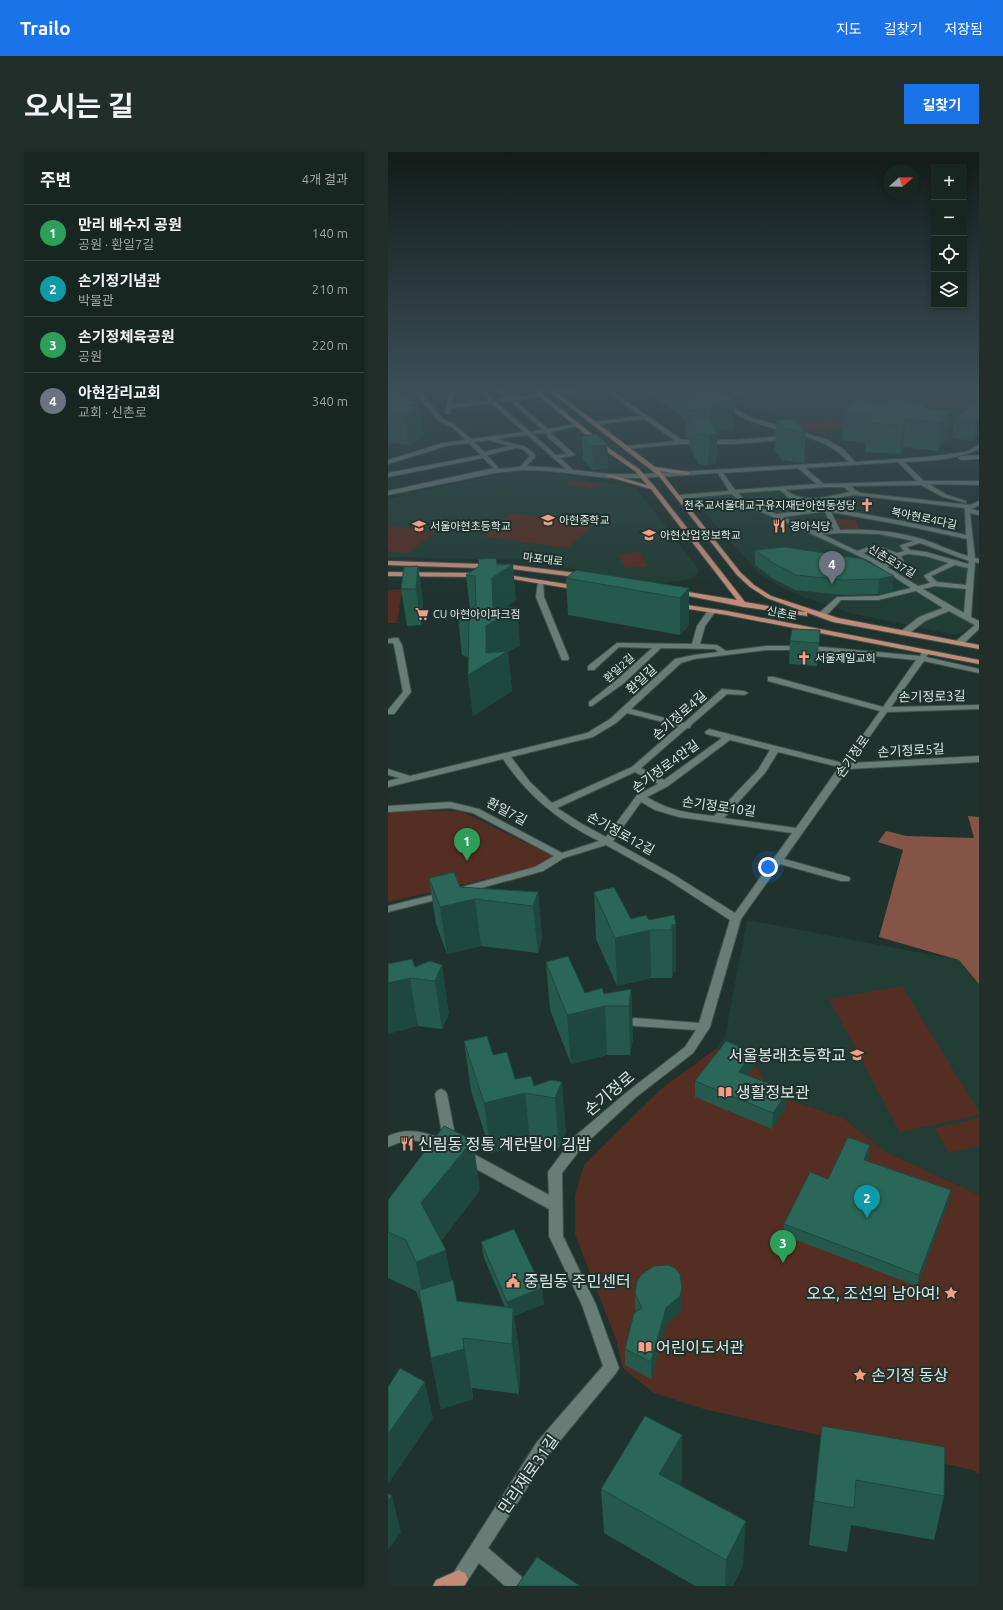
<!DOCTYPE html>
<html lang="ko">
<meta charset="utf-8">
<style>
body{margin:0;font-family:Ubuntu,"Noto Sans KR",sans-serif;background:#212e2a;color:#f1f3f6}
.controls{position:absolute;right:12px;top:12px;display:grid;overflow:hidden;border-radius:0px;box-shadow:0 2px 6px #0003}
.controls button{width:36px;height:36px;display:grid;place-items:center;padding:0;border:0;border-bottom:1px solid #364340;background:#182622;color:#f1f3f6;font:20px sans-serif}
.compass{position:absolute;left:495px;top:12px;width:36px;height:36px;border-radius:50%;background:#182622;box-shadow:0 2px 6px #0003;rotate:70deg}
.you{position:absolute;left:380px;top:715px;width:14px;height:14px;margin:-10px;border:3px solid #fff;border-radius:50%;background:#1a73e8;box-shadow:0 0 0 6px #1a73e833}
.badge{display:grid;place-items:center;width:26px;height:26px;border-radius:50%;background:#1a73e8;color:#fff;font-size:13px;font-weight:700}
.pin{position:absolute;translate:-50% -33px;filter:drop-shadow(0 1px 2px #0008)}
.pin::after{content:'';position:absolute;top:21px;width:14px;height:12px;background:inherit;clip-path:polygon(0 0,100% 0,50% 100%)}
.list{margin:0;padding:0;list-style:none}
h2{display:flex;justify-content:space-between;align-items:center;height:52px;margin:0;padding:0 16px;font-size:17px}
h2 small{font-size:13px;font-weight:400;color:#9fa5a5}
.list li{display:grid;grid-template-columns:26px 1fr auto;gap:12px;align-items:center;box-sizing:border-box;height:56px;padding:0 16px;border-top:1px solid #364340}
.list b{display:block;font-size:15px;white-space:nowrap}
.list p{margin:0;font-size:13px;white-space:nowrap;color:#9fa5a5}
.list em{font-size:13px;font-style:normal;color:#9fa5a5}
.icon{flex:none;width:22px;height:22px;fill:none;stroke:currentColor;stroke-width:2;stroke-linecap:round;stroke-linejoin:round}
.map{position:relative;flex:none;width:591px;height:1434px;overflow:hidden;border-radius:0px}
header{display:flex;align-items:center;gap:24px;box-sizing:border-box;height:56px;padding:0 20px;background:#1a73e8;color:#fff}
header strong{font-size:19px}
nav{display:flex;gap:22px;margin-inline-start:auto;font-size:14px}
.intro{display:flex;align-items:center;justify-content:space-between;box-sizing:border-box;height:96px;padding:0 24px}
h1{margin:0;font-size:28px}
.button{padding:10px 18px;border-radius:0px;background:#1a73e8;color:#fff;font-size:14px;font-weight:700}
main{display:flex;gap:24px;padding:0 24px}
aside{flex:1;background:#182622;border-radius:0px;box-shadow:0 2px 6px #0003}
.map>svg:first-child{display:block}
.built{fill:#223d35}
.green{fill:#552e23}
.forest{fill:#845447}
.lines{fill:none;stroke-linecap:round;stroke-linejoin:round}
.minor-casing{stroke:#3f504b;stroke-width:2}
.major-casing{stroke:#3f504b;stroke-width:2}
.minor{fill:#687d76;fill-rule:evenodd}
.major{fill:#c18b78;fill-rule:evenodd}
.wall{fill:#25594c}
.shaded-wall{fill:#1e483e}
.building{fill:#2b6758;stroke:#1e483e}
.labels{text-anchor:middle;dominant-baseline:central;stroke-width:4;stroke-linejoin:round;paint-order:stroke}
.far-poi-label{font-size:11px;fill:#dde8e5;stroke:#20322d;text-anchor:start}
.far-street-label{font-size:11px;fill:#dde8e5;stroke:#20322d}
.street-label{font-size:13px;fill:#dde8e5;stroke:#20322d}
.near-poi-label{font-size:16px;fill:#dde8e5;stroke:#20322d;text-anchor:start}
.near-street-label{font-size:16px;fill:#dde8e5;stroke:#20322d}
</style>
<header>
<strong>Trailo</strong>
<nav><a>지도</a><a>길찾기</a><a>저장됨</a></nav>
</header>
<div class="intro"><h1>오시는 길</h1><a class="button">길찾기</a></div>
<main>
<aside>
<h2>주변<small>4개 결과</small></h2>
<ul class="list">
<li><span class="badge" style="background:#2e9e5b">1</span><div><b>만리 배수지 공원</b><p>공원 · 환일7길</p></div><em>140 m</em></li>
<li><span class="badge" style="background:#0f9aa8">2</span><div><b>손기정기념관</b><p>박물관</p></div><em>210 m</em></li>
<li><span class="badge" style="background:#2e9e5b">3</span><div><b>손기정체육공원</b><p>공원</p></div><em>220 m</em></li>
<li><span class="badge" style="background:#6b7280">4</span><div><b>아현감리교회</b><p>교회 · 신촌로</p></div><em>340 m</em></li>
</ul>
</aside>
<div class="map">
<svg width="591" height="1434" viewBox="0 0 591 1434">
<rect width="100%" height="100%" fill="#20322d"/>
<!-- built -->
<g class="built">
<path d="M361,239H580L591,243V262L557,276L404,267L351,253L350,250Z"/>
<path d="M130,318H143L196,325L202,329L248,336L311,418L309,423L303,427L270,432L139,408L0,405V347Z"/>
<path d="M394,337L403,345L421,349L435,347L450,354L439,358L451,379H484L529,388L516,394L520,400L538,402L583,415L579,465L591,473L567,483L462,461L418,446L395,436L372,422L301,344Z"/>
<path d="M359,768L571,808L591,832V1043L498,1000L455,966L386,943L365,910L329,896L337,884Z"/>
</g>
<!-- green -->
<g class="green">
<path d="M489,239H551L584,251L543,259Z"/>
<path d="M481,266L474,272L430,282L399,273L404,267Z"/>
<path d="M185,329L215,332L209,337L179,333Z"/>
<path d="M123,361L208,371L180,396L93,384Z"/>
<path d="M447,367L468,368L472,379H455Z"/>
<path d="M0,374L47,379L20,402L0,399Z"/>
<path d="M253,400L260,415L237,416L231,402Z"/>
<path d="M33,436L13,443L9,471H0V438Z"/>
<path d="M5,659H72L165,704L149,715L0,750V660Z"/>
<path d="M514,834L591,960V963L512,980L441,847Z"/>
<path d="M329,896L365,910L386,943L455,966L498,1000L591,1043V1322L585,1318L316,1257L266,1241L235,1216L228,1187L187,1082V1043L196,1013L273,937Z"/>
<path d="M591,966V994L561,1001L546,976Z"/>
</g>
<!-- forest -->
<path class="forest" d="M580,664L591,665V832L571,808L491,785L515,698L490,690L498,679L519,684L586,686Z"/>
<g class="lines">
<!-- minor casing -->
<g class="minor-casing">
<g id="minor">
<path d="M26,239H31L54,266L67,273L83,287L136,280L103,251L63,256L62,262H58L61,239H65L64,253L101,248L91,239H96L106,248L118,246L111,239H116L123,245L153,242L151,244L126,248L160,277L189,272V274L162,280L187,303L172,306L185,318L221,322H253L461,310C432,279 394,283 358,267C351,264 345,260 339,256L340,248L346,239H352L346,246L344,254L362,265L440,288L455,297L467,310L539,305L578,300L591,293V297C569,308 540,309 516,310L536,329H591V333L541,332L559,343L578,349V351L555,345L533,333L463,334L468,339L473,341L582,353L591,349V353L583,357L591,359V363L582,361L587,406L591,407V411L587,410L583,465L591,469V477L574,493H568V489L587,473L561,459L537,469L519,483H513V479L531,465L555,456L528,439L490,448H453L437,465H431V461L449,445L490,444L523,436L482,409L400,371L356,353L344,342L291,347L288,345L291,343L341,339L330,321L253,326H221L161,319L134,318L107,321L0,343V339L106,316L95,306L0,325V321L93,303L81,291L58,294L0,312V308L55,291L78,288L64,275L50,268ZM121,248L155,278L142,280L108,250ZM158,281L161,286L179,302L168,303L145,282ZM139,283L178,317L138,314L147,305V303L138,295L108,287ZM102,288L103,289L122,294L96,300L86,290ZM128,296L134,297L142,304L132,315L111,317L99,303ZM510,310L529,329L436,332L417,316ZM410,316L429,332L347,338L335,321ZM439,335H456L462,340C441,344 416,353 398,338ZM392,338L401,346L421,351L466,343L577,356L578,383L514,369L447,357V355L438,356L388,362L360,351L350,341ZM433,360H437L446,378L427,379L395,365ZM443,360L514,373L579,387L580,404C565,400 550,392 534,387C508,379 480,377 452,378ZM454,381L491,382L526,389L513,393L512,394L516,399L509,401L487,393L469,399L434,382ZM532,391L581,409L580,412L538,400L522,398L519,395ZM487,397L506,404L509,409L495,412L475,401ZM520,402L537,404L561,411L537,423L536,424L542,431L530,434L499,415L515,411L516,410L513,404ZM567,413L580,416L578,433L549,430L543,424ZM547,434L578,437L576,461L535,437Z"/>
<path d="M175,239H192L167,243L165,242Z"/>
<path d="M218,239H224L294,288H344L399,284L402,286L399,288L344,292H293L236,297L235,296L238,294L288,289L256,267L204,273L206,270L253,264Z"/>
<path d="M591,303V307L573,308L570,306L573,304Z"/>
<path d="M150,429L155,430L156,445L181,506L180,508H174L173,506L148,445Z"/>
<path d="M321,457L328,459L317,474L312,492L329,493L338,499L378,494H423L532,504L535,498H538L542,500L538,505L591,517V521L536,509L503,555L591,553V557L499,560L463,611L591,604V610L460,617L396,707L461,725L462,727L461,729H453L392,712L353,767L322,875L305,901L247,946L195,994L174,1021L175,1084L208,1153L231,1216L228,1221L161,1302L100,1396L136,1427L139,1434H117L91,1411L76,1434H57L149,1290L215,1214L194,1153L161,1084V1057L72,1008L70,1004L72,1000L77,999L82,1000L161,1043L160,1020L185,986L239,940L297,895L308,878L247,874L243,873L241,870L243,867L247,866L311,871L342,768L279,727L218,693L176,706L155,719L75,741H67L66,739L67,737L147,715L166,704L85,661L62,656L0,660V654L62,650L91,657L174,701L211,689C171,669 140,644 115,607L0,635V629L12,626L0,623V617L22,624L199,581L222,567L287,507L306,503L330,500L327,497L273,496L236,531L204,554H201V550L230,527L264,496L231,495L206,518H200V514L229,491L304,492L309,474ZM378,498H423L528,508L495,555L386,525H380V529L492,559L455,611L321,577L317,580L318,582L334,586L276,628L253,616L299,576H302L303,573L339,542L356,543L360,541L356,539L334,537L296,571L243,557L293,511L306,507ZM239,561L291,574L244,615L164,651L142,630L123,605L205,585L228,571ZM342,588L382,598L370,618L326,664C301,661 281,659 259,645L280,634ZM390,600L451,615L408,676L336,666L377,621ZM247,620L270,632L249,643L218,685L194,672L169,656ZM253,650L267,658L291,665L404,681L347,761L286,723L225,689Z"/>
<path d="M7,486H10L14,493L23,540L6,562H0V558L15,540L6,493L5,491H0V487Z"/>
<path d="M56,740L61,743L60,745L0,760V754Z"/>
<path d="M53,937L57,939L59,942L68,988L67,992H64L63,998C51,1001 37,989 24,988C15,988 8,992 0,995V984C19,975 37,980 55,987L47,942L49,939Z"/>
</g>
</g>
<!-- major casing -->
<g class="major-casing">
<g id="major">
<path d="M145,239H151L222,297L251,317L267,335L357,450L416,460H419V464L356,455L286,441V439L288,438L349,448L263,337L218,324L221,322L259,333L247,319L218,299Z"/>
<path d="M161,239H167L267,315L301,320L302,321L299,323L272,319L353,421L366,433L383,444L450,466L591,493V497L445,470L379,446L362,435L349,423L271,324Z"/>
<path d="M0,409L124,413L196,422L199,424L196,426L124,417L0,413Z"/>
<path d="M0,420L92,421L95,423L92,425L0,424Z"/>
<path d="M114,422L191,434L194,436L191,438L112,425L111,424Z"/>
<path d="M285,451L339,459L591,508V512L339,463L288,455H285Z"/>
<path d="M71,1418L77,1421L80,1427L77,1433L45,1434L48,1428Z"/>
</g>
</g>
<!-- minor -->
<use href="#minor" class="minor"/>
<!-- major -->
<use href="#major" class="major"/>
</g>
<!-- wall -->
<g class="wall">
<path d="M0,239L20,243L24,245V249H29L36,284L20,293L3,291L0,294Z"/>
<path d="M257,239H333L347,247L346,276L332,278L329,280L328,311L320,314L310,312L301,293V286H298L297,284V267Z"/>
<path d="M497,251H539L538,256L562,259L559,287L550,299L515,295L512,302L477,300V291L454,288L456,260Z"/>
<path d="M591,251V284L584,289L564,286L566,267Z"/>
<path d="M388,268L418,281L416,311L394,308L387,298Z"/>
<path d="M194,284L219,293L220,316L205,318L195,308Z"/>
<path d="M367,398L475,407L505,439L490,442L454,443L407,438L384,426L367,413Z"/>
<path d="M109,413L128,448L118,455L132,493L120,500L124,539L85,564L80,523V505L74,503L70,465L82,458L78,423Z"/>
<path d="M30,414L35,450L33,473L19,474L13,437Z"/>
<path d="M178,426L301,436V473L292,483L180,463Z"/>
<path d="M432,478L429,514L401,512L402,489Z"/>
<path d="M41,726L72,735L150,740L154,786L150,801L93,794L59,802L48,772Z"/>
<path d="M206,740L243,767L261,768L286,763L288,819L285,820L284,826H263L229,834L208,787Z"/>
<path d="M42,809L61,861L54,877L30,874L0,812L27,815Z"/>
<path d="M158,810L197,841L216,842L243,837L245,886L242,903H219L183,912L162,858Z"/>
<path d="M76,889L105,903L127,927L146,934L163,928L178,980L171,996L142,990L103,1001L83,939Z"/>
<path d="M365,916L360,923L398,955L384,977L307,945V929Z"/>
<path d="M482,993L481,1004L479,1009L563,1038L561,1049L529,1134L395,1083L396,1072L440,1027Z"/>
<path d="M92,1038L53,1089L69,1149L117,1155L96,1106L93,1090L154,1136L156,1152L126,1164L132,1206L131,1242L84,1236L85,1247L53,1257L43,1206L33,1151L28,1139L0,1126V1048Z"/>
<path d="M247,1141L294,1152L292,1161L278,1172L263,1227L237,1213V1197L249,1160L247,1157Z"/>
<path d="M434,1274L556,1344L546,1388L463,1373L459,1400L421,1393L429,1319Z"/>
<path d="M294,1328L291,1333L355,1413L345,1434H307L216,1381L213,1337Z"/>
</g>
<!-- shaded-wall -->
<g class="shaded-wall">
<path d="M9,239H19L20,247L21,245L23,244V245H24L25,252L29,249L30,256L32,255L36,284L20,293L17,264Z"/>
<path d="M347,247L346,276L332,278L327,281H329L328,311L320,314L321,284H322V257L332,249Z"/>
<path d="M539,251L537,269L535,256Z"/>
<path d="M562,259L559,287L550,299L553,271Z"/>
<path d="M591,266V284L584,289L587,270Z"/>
<path d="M518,267L515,295L512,302L514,273Z"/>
<path d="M0,268L3,291L0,294Z"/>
<path d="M219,293L220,316L205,318L204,294Z"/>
<path d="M125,412L128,448L107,463L129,455L132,493L120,500L124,539L85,564L80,523L98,501V474L105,456L104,426Z"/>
<path d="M30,414L35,450L33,473L28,437Z"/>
<path d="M506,424L505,439L490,442L491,427Z"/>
<path d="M301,436V473L292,483V446Z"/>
<path d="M150,740L154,786L150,801L145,754Z"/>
<path d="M87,747L93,794L59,802L52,755Z"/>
<path d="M288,772V819L285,820L284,826V773Z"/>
<path d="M262,778L263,826L229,834L227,786Z"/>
<path d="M54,813L61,861L54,877L47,829Z"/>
<path d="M22,826L30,874L0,882V831Z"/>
<path d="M243,837L245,886L242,903L241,854Z"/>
<path d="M217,854L219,903L183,912L179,863Z"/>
<path d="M365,900V916L351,936V920Z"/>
<path d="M174,930L178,980L171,996L167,946Z"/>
<path d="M400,939L398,955L384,977L385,961Z"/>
<path d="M137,941L142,990L103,1001L96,951Z"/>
<path d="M85,988L92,1038L43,1102L33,1051Z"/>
<path d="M482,993L481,1004L474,1018L476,1008Z"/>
<path d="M563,1038L561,1049L529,1134L531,1123Z"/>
<path d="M58,1098L67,1148L38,1161L28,1110Z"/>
<path d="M154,1136L156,1152L126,1164L132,1206L131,1242L124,1192L119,1150Z"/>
<path d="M294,1136V1152L292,1161L278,1172L263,1227V1210L278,1156Z"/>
<path d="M75,1186L85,1247L53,1257L43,1206Z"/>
<path d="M37,1230L45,1266L0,1332V1282Z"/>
<path d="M294,1283V1328L272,1367L271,1322Z"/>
<path d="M4,1344L13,1380L0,1398V1349Z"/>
<path d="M358,1369L355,1413L345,1434H337L338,1408Z"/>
</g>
<!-- building -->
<g class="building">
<path d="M0,239H17L11,243L23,244L21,245H24L19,248L29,249L22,254L32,255L17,264L0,262Z"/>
<path d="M297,239H333L347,247L332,249L322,257L298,258L297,255L308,247Z"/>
<path d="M501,247L539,251L535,256L562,259L553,271L518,267L514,273L479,271L485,263L456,260L467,248L497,251Z"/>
<path d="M591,251V266L587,270L566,267L583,254Z"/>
<path d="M301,264H319L329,281L321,284L310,282Z"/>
<path d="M406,267L418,281L396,277L388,268Z"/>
<path d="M209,282L219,293L204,294L194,284Z"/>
<path d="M397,395L475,407L506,424L491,427L455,428L408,423L385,411L367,398Z"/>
<path d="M108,406L109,413L125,412L104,426L105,456L129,455L98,474V501L120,499L80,523L81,468L70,465L88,454L87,424L78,423L91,414L90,407Z"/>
<path d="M30,414L28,437H13L16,415Z"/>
<path d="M188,418L301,436L292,446L178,426Z"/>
<path d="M404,477L432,478L431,491L402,489Z"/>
<path d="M66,720L72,735L150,740L145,754L87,747L52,755L41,726Z"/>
<path d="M226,735L243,767L258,763L261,768L286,763L288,772L284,773V778H262L227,786L206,740Z"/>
<path d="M180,804L197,841L214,836L216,842L243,837L241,854H217L179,863L158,810Z"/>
<path d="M24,807L27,815L42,809L54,813L47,829L22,826L0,831V812Z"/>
<path d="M99,884L105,903L119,900L127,927L143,924L146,934L163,928L174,930L167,946L137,941L96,951L76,889Z"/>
<path d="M338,889L365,900L351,920L400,939L385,961L307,929Z"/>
<path d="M56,974L85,988L33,1051L58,1098L28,1110L18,1088L0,1080V1048Z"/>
<path d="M460,985L482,993L476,1008L563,1038L531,1123L396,1072L422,1020L440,1027Z"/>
<path d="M126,1077L154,1136L119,1150L93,1090Z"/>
<path d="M281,1113L287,1116L292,1122L294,1136L292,1144L278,1156L263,1210L237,1197L246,1161L254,1156L247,1141L249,1130L253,1123L266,1114Z"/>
<path d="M65,1128L69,1149L125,1156L124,1192L75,1186L76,1197L43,1206L31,1138Z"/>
<path d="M12,1216L37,1230L0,1282V1235Z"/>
<path d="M257,1264L294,1283L271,1322L358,1369L338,1408L213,1337Z"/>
<path d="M434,1274L557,1295L556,1344L468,1328L466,1356L426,1349Z"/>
<path d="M0,1341L4,1344L0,1349Z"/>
<path d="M149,1405L192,1434H129Z"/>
</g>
<!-- sky -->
<linearGradient id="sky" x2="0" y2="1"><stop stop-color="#121c19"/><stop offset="0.54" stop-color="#3c4f57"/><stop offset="1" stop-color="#3c4f57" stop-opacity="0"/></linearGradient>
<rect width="591" height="440" fill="url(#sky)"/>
<!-- icons -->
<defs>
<g id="church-bare" transform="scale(1.08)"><path d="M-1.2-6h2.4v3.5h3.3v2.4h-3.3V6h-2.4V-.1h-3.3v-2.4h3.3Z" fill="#f49e87" stroke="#20322d" stroke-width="2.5" paint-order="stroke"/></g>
<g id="school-bare" transform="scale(1.08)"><path d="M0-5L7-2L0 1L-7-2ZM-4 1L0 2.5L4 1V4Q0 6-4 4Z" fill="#f49e87" stroke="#20322d" stroke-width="2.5" paint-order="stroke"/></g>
<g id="restaurant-bare" transform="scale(1.08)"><path d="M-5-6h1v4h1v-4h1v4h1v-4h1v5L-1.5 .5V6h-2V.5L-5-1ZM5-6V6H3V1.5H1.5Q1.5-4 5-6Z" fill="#f49e87" stroke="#20322d" stroke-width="2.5" paint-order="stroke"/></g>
<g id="supermarket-bare" transform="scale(1.08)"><path d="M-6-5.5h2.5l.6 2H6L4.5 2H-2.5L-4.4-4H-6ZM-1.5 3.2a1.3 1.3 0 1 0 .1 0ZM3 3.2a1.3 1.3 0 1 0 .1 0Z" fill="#f49e87" stroke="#20322d" stroke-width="2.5" paint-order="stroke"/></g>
<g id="library-bare" transform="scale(1.08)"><path d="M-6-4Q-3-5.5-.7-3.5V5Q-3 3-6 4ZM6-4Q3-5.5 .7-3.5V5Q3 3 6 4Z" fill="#f49e87" stroke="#20322d" stroke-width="2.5" paint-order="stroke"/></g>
<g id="civic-bare" transform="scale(1.08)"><path d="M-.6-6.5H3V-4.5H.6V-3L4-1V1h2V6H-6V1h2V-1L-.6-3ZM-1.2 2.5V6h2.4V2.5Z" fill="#f49e87" stroke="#20322d" stroke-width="2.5" paint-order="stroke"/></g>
<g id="sight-bare" transform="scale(1.08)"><path d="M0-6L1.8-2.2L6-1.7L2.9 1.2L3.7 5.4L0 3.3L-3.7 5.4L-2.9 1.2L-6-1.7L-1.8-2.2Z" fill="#f49e87" stroke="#20322d" stroke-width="2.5" paint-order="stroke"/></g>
</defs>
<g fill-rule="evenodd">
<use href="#church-bare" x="479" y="353"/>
<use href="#school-bare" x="160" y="368"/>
<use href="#school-bare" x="31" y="374"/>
<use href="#restaurant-bare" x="391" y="374"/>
<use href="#school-bare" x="261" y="383"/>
<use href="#supermarket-bare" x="34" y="462"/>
<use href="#church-bare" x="416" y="506"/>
<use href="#school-bare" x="469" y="903"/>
<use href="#library-bare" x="337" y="940"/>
<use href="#restaurant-bare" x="19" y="992"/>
<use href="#civic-bare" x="125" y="1129"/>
<use href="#sight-bare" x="563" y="1141"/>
<use href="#library-bare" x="257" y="1195"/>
<use href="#sight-bare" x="472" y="1223"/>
</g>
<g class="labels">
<!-- far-poi labels -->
<g class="far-poi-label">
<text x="468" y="353" text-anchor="end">천주교서울대교구유지재단아현동성당</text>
<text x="171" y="368">아현중학교</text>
<text x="42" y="374">서울아현초등학교</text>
<text x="402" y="374">경아식당</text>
<text x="272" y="383">아현산업정보학교</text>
<text x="45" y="462">CU 아현아이파크점</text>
<text x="427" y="506">서울제일교회</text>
</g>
<!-- far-street labels -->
<g class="far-street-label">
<text transform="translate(536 366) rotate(12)">북아현로4다길</text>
<text transform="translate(155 407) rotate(7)">마포대로</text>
<text transform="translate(504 409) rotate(31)">신촌로37길</text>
<text transform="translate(394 461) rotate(11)">신촌로</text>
<text transform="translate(231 516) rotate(-42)">환일2길</text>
</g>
<!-- street labels -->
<g class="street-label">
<text transform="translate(253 527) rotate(-43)">환일길</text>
<text transform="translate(544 544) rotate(-1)">손기정로3길</text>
<text transform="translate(291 563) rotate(-41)">손기정로4길</text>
<text transform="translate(523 598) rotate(-3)">손기정로5길</text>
<text transform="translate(464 604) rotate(-55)">손기정로</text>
<text transform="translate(277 614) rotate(-36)">손기정로4안길</text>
<text transform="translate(331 654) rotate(8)">손기정로10길</text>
<text transform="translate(119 659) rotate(28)">환일7길</text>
<text transform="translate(233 681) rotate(29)">손기정로12길</text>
</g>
<!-- near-poi labels -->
<g class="near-poi-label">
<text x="458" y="903" text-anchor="end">서울봉래초등학교</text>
<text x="348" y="940">생활정보관</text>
<text x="30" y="992">신림동 정통 계란말이 김밥</text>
<text x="136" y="1129">중림동 주민센터</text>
<text x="552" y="1141" text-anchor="end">오오, 조선의 남아여!</text>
<text x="268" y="1195">어린이도서관</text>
<text x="483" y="1223">손기정 동상</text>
</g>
<!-- near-street labels -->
<g class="near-street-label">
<text transform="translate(221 941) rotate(-40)">손기정로</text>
<text transform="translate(140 1322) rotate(-55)">만리재로31길</text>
</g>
</g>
</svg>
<div class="controls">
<button>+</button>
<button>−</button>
<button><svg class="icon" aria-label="locate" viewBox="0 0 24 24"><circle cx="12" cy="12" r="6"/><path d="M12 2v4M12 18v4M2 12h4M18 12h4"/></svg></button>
<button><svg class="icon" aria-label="layers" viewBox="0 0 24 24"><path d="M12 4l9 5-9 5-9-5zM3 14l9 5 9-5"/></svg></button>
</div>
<svg class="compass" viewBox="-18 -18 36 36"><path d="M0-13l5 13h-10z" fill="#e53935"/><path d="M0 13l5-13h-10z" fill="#9fa5a5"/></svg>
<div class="you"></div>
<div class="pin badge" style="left:79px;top:709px;background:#2e9e5b">1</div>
<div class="pin badge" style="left:479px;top:1066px;background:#0f9aa8">2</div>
<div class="pin badge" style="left:395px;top:1111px;background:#2e9e5b">3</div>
<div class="pin badge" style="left:444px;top:432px;background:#6b7280">4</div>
</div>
</main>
